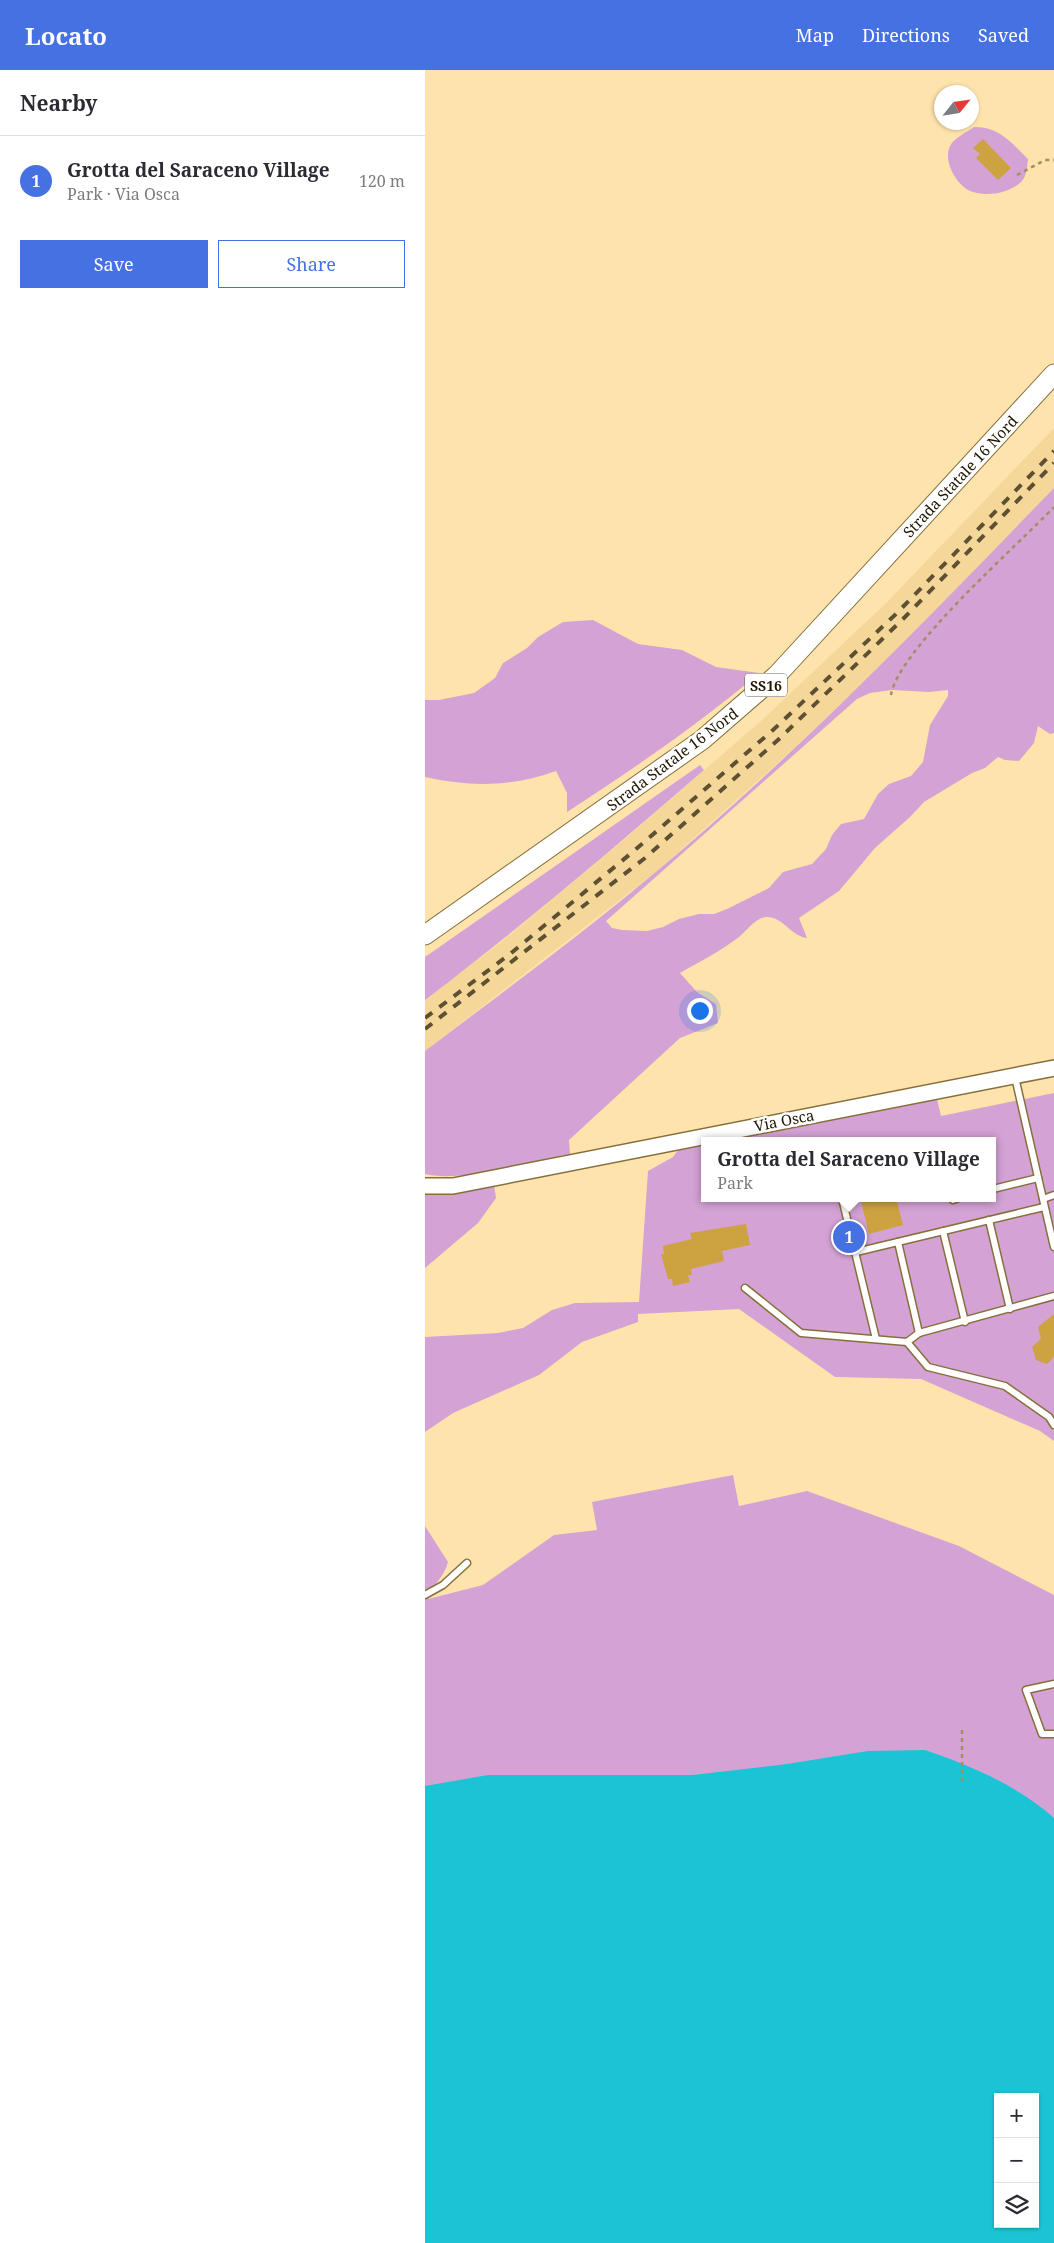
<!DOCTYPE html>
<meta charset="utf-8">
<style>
body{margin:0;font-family:"Noto Serif",serif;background:#f2f2f3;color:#2b2b33}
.controls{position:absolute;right:15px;bottom:15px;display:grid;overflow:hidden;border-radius:0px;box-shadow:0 1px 4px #0004}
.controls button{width:45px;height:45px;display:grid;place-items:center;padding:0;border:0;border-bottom:1px solid #e1e1e2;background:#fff;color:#2b2b33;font:25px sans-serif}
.compass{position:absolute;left:509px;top:15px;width:45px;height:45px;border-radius:50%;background:#fff;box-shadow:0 1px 4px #0004;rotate:60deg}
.you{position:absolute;left:274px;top:940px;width:18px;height:18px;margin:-12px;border:4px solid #fff;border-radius:50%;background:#1a73e8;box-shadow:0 0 0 8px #1a73e833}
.badge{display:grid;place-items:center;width:32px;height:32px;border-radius:50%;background:#4671e3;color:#fff;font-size:16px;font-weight:700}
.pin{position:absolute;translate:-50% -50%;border:2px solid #fff;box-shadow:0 1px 5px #0006}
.popup{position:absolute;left:276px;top:1067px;width:295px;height:65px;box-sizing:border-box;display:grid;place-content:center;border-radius:0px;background:#fff;filter:drop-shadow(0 1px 4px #0005);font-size:16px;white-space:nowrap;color:#7c7c81}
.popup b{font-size:19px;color:#2b2b33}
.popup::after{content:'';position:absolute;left:50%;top:100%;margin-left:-10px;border:10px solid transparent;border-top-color:#fff}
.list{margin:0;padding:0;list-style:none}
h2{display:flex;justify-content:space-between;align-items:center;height:65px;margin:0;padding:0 20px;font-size:21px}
h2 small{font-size:16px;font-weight:400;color:#7c7c81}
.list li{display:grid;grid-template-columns:32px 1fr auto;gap:15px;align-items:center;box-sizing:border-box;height:90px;padding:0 20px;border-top:1px solid #e1e1e2}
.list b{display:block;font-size:19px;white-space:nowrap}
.list p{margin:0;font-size:16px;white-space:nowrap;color:#7c7c81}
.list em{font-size:16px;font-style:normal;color:#7c7c81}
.actions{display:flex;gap:10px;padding:15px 20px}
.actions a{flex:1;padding:11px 0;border:1px solid #4671e3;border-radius:0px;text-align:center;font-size:18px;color:#4671e3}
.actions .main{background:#4671e3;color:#fff}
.icon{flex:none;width:28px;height:28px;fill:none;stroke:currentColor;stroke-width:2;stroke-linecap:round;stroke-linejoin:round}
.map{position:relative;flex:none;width:629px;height:2173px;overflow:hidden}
header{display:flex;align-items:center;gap:30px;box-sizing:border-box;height:70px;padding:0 25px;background:#4671e3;color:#fff}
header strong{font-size:24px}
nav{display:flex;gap:28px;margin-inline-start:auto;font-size:18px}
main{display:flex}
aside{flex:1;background:#fff}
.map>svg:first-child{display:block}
.built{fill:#f5d899}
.green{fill:#d4a2d5;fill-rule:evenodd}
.water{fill:#1bc4d5;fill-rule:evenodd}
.building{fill:#cca340}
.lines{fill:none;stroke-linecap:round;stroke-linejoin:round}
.service-casing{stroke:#866f3a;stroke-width:9}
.tertiary-casing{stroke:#866f3a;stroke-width:18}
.primary-casing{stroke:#866f3a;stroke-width:21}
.path{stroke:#a18e65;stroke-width:2.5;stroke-dasharray:4 4;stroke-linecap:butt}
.service{stroke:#fff;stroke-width:6}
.tertiary{stroke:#fff;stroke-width:15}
.primary{stroke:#fff;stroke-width:19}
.rail{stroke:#5e5032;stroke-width:4;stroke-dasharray:9 9;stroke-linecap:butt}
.labels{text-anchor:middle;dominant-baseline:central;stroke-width:5;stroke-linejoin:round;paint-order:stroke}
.shield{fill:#fff;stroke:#645d4f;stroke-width:1}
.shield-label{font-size:14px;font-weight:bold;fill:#211803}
.street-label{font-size:15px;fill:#211803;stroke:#fff}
</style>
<header>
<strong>Locato</strong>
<nav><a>Map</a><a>Directions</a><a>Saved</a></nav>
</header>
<main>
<aside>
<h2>Nearby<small></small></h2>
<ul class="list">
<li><span class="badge">1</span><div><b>Grotta del Saraceno Village</b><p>Park · Via Osca</p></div><em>120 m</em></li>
</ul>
<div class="actions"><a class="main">Save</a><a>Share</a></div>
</aside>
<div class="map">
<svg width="629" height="2173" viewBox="0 0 629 2173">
<rect width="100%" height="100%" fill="#fee4ac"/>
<!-- built -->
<path class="built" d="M629,358V418L491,562L366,681L232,801L0,981V930L76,872L201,768L338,649L461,533Z"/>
<!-- green -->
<g class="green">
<path d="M549,57C573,56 587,73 603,89C602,97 602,105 597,111C585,124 558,128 543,120C530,112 518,90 525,76C529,68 542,62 549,57Z"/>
<path d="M629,418V663L625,664L613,656L609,673L594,691L580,690L573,687L560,698L547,703L499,732L485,747L450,778L414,821L374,848L382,868C366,866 358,847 342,847C331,847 322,861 314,867C296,881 274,892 255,903L272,922L291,934L293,953L255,968L144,1070L145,1084C108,1091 36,1113 0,1104V981C78,922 157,864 232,801C373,683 501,550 629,418ZM467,620L504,622L523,620V626L505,655L498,692L486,706L464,714L453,724L439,749L416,754L407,765L401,779L387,794L358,802L344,818L302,839L289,844H274L254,849L238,857L222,861L197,860L187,858L181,851L432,629L445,623Z"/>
<path d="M168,550L213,574L257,580L291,597L334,603C273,655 208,699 142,742V723L131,701C88,717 44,717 0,707V630H14L49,623L70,608L78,593L102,578L113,567L138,552Z"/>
<path d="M275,695L279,700C188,779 96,857 0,930V887Z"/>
<path d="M629,1023V1371L615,1361L496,1309L410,1307L314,1239L213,1244V1252L157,1272L114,1305L28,1343L0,1362V1267L73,1263L98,1258L127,1240L150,1233L214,1232L223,1101L248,1087L253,1080L280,1075V1128H568V1071H301L512,1029L516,1046Z"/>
<path d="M69,1115L71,1128L53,1153L0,1198V1122Z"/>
<path d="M308,1405L314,1436L382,1421L534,1476L629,1525V1750L268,1705L0,1724V1456L23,1492C20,1506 7,1515 3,1529L58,1515L129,1465L172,1460L167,1432Z"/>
</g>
<!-- water -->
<path class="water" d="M500,1680C546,1696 592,1715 629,1748V2173H0V1716L63,1705H268L362,1694L443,1681ZM573,2027H610V2154H573Z"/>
<!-- building -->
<g class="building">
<path d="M558,69L586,98L573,110L551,88L555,84L548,78Z"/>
<path d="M446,1128H471L478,1155L444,1164L436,1131Z"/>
<path d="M321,1154L325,1175L297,1181L299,1191L266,1199L267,1205H263L265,1212L248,1216L247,1209H243L236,1184H239L238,1176L267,1169L265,1163Z"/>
<path d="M629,1244V1287L622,1294L611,1290L607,1277L616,1269L613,1257Z"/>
</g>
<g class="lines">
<!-- service casing -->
<g class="service-casing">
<g id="service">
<path d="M590,1007L629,1177"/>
<path d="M568,1119L613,1108"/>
<path d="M417,1128L451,1269"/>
<path d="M618,1129L629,1125"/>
<path d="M528,1130L533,1128"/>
<path d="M564,1150L585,1239"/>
<path d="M518,1161L540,1252"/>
<path d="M473,1172L494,1263"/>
<path d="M431,1182L619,1137"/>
<path d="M320,1218L376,1263L482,1272L494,1263L629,1226"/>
<path d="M482,1272L503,1297L580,1316L624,1347L629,1355"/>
<path d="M0,1525L18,1515L42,1493"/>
<path d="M629,1614L601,1620L617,1664H629"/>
</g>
</g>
<!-- tertiary casing -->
<g class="tertiary-casing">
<path id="tertiary" d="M0,1116H28L629,998"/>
</g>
<!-- primary casing -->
<g class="primary-casing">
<path id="primary" d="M0,865L277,670L352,605L629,304"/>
</g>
<!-- path -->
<g class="path">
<path d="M592,105L620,90H629"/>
<path d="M466,625C473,580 593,475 629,437"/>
<path d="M537,1712V1659"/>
</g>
<!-- service -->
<use href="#service" class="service"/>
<!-- tertiary -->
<use href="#tertiary" class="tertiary"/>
<!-- primary -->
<use href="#primary" class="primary"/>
<!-- rail -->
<g class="rail">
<path d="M0,948L85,884L210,780L348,660L471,544L629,381"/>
<path d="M0,959L220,788L354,669L478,549L629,393"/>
</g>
</g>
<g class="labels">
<!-- shield labels -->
<rect class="shield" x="320" y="603.5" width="42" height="23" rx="4"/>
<g class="shield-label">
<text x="341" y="615">SS16</text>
</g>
<!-- street labels -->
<g class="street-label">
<text transform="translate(535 406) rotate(-47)">Strada Statale 16 Nord</text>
<text transform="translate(247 689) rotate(-37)">Strada Statale 16 Nord</text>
<text transform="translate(359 1050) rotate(-11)">Via Osca</text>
</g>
</g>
</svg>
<div class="controls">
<button>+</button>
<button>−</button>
<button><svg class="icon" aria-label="layers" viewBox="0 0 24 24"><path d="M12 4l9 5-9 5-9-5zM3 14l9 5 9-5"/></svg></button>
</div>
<svg class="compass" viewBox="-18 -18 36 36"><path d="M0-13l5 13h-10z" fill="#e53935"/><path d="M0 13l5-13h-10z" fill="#7c7c81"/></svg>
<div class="you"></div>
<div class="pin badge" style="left:424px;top:1167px">1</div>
<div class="popup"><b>Grotta del Saraceno Village</b>Park</div>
</div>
</main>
